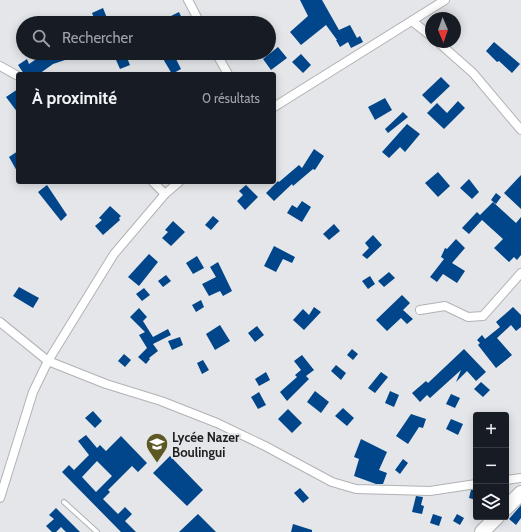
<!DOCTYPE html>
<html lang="fr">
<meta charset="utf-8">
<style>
body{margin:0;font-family:Cabin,sans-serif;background:#20242c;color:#f1f3f6}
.controls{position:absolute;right:12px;bottom:12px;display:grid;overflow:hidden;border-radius:4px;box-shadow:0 2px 10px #0003}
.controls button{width:36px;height:36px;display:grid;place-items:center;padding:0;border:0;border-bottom:1px solid #363941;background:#171b24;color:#f1f3f6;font:20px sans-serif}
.compass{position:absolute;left:425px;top:12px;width:36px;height:36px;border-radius:50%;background:#171b24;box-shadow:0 2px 10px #0003;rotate:178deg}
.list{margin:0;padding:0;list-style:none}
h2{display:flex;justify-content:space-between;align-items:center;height:52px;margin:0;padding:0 16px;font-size:17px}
h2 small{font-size:13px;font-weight:400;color:#9ea1a6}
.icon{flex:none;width:22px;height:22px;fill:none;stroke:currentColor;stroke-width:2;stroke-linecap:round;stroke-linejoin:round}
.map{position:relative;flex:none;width:521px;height:532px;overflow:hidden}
.search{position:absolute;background:#171b24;box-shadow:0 2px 10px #0003;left:16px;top:16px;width:260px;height:44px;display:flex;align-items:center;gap:10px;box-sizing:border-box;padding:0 14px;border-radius:22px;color:#9ea1a6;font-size:15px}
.panel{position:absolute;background:#171b24;box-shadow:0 2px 10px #0003;left:16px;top:72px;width:260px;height:112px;border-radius:4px}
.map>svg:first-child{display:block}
.building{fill:#01468a;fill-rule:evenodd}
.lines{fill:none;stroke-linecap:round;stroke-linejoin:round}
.service-casing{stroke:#b0b2b5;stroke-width:6}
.minor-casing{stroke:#b0b2b5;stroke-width:10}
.trunk-casing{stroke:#b0b2b5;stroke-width:16}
.service{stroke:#fff;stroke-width:4}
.minor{stroke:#fff;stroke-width:8}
.trunk{stroke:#fff;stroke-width:14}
.labels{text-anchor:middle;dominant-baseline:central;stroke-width:4;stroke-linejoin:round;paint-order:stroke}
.poi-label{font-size:13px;font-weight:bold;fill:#1e1f20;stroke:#e4e6e9;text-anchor:start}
</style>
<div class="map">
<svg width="521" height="532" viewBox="0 0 521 532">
<rect width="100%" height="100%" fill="#e4e6e9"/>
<!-- building -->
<g class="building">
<path d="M300,0H322L339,30L350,25L357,38L360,36L363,42L351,48L348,42L340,47L336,40H337L326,25L301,45L290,32L308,16Z"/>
<path d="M103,8L109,23H96L92,13Z"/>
<path d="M179,12L184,23H172L169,17Z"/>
<path d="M494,42L520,64L512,73L499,61L497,62L486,51Z"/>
<path d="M278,47L287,58L271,70L263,59Z"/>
<path d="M45,53L47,55L62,53L65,60L53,64L39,74H24L18,65L27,59L29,64Z"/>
<path d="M113,53H125L130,65L120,69Z"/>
<path d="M171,53H173L181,69L172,74L162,57Z"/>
<path d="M301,54L311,65L303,73L292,62Z"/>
<path d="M441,77L450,86L431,104L422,95Z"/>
<path d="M18,89V113L6,97Z"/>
<path d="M385,98L392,110L375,120L368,107Z"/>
<path d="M458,101L465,108L444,129L427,113L437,103L447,113Z"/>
<path d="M403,112L408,117L388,133L385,129Z"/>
<path d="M407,124L420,134L405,152L400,147L389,158L382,152Z"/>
<path d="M314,149L324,156L315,170L313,169L293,186L292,184L274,201L266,193L278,181L279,182L299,165L302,168Z"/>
<path d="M18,151V173L9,157Z"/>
<path d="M438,172L450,186L438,197L425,183Z"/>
<path d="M521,175V209L504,193Z"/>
<path d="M469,179L479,192L472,199L460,188Z"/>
<path d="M47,185L67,215L61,221L38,192Z"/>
<path d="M246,185L258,197L245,210L237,201L243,195L239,191Z"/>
<path d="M496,193L501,197L496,204L491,200Z"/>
<path d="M302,201L311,207L302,222L287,213L292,205L297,208Z"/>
<path d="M493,202L516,223L521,217V255L517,260L514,257L509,262L494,248L503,239L482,220L469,234L462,228L477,212L480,215Z"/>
<path d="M110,206L121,216L119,218L120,220L103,235L95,226L102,220L99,218Z"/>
<path d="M213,216L219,221L211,230L205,225Z"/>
<path d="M173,221L185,232L171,246L162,238L168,232L165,230Z"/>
<path d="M334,224L340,231L329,240L323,234Z"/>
<path d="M373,235L382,245L367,259L362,255L369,248L365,243Z"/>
<path d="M456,239L465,248L452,263L465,271L457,283L443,274L437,282L430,277L444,259L441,257L445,248L447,249Z"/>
<path d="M274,246L295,257L292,263L283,259L276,272L264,266Z"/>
<path d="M149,254L158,262L139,286L128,277Z"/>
<path d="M197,256L204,268L193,274L186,263Z"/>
<path d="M218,262L232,291L223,296L220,291L209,296L202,284L216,277L210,267Z"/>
<path d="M389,272L395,278L384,287L378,281Z"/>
<path d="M166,275L171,281L163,287L158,281Z"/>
<path d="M370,276L375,284L368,289L362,281Z"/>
<path d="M19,287L39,298L33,308L13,296Z"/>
<path d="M144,288L150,295L142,301L136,294Z"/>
<path d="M402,295L410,303L403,310L413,319L407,324L401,318L387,331L376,320Z"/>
<path d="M201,300L204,307L196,312L192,305Z"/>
<path d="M314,307L321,312L304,330L293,320L303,309L309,315Z"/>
<path d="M513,307L521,315V327L516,331L511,325L497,338L512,355L496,368L478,345L480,343L477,340L482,335L485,339L500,327L496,322Z"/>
<path d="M139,308L147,317L143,321L153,337L168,329L171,335L153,344L158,351L149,358L150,359L146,364L138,357L147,348L139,335L145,332L130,317Z"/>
<path d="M220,325L230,341L215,350L206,334Z"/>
<path d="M257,326L264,335L255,342L248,333Z"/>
<path d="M180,337L183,345L172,350L168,341Z"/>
<path d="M352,349L358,354L353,360L347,355Z"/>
<path d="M464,349L486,372L476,381L467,371L456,382L461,370L430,398L427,395L420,402L412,393L426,381L428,383Z"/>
<path d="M124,354L131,360L125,367L118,361Z"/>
<path d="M302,355L314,370L306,376L309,379L287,401L280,392L297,377L295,375L301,370L294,361Z"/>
<path d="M203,360L209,370L202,374L197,363Z"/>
<path d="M336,365L346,373L341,380L331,371Z"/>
<path d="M266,372L270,380L259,386L255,379Z"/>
<path d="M381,372L388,377L375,393L368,388Z"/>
<path d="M481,382L490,390L483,397L474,389Z"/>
<path d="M315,391L329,402L321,413L307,402Z"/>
<path d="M390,391L399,395L394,407L385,403Z"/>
<path d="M259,392L266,405L258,409L251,397Z"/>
<path d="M451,394L460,398L455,408L446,404Z"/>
<path d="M343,408L354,418L347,426L335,416Z"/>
<path d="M288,409L302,423L292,433L278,419Z"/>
<path d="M93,411L102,421L95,428L85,418Z"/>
<path d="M411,414L426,419L423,428L419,427L408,444L396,436Z"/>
<path d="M451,419L463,424L458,435L446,429Z"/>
<path d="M86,435L97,448L100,445L106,451L121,436L147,463L138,472L132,466L108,490L110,492L103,499L118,514L125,507L132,514L125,521L136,532H121L62,472L69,465L74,470L89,455L78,441ZM97,461L112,476L96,492L82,477Z"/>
<path d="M361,439L387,452L379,470L387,473L383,484H376L354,476L359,459L354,457Z"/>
<path d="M170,456L203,490L187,506L153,473Z"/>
<path d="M403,459L408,463L400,474L395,470Z"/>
<path d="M300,488L309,498L303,503L294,493Z"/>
<path d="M471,490H476V500L469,498Z"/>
<path d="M416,496L423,497L421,505L424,506L422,514L412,512Z"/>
<path d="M521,505V518L516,525L509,519Z"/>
<path d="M56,508L80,532H66L61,527L56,532H52L46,526L54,519L49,515Z"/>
<path d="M198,514L216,532H179Z"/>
<path d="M433,514L442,517L439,526L430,523Z"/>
<path d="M457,514L464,518L460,525L453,521Z"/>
<path d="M293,524L312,530V532H291Z"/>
</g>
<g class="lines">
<!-- service casing -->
<g class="service-casing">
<path id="service" d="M64,502L97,532"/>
</g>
<!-- minor casing -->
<g class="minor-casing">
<g id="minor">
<path d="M188,0L200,23"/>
<path d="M412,21L431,36"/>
<path d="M438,42L473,73L521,130"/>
<path d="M216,53L228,74"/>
<path d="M0,66L18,76"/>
<path d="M274,107L445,0"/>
<path d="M153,182L165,194"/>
<path d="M420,310L445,306L468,317L483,316L521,273"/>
<path d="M0,322L48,361L106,384L161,401L217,423L265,446L332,482L356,489L430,491L476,484"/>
<path d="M506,480L521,478"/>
<path d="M0,498L33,392L48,361L114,254L165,194L179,182"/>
</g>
</g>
<!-- trunk casing -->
<g class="trunk-casing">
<g id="trunk">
<path d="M506,508L521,493"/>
<path d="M482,532L497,517"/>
</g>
</g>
<!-- service -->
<use href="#service" class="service"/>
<!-- minor -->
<use href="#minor" class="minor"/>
<!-- trunk -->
<use href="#trunk" class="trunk"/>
</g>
<!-- icons -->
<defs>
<g id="school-pin" transform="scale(1.15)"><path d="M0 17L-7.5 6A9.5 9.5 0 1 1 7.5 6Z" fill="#5c5824" stroke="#e4e6e9"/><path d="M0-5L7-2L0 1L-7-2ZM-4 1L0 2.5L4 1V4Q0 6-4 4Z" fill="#fff"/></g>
</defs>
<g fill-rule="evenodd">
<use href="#school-pin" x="157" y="444"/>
</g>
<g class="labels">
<!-- poi labels -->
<g class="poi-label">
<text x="172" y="437">Lycée Nazer<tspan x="172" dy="15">Boulingui</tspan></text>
</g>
</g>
</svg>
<div class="controls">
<button>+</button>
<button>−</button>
<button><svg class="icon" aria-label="layers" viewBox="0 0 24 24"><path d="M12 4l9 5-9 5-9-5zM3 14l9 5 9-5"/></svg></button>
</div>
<svg class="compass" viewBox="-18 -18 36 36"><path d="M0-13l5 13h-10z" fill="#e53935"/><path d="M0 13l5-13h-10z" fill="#9ea1a6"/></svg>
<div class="search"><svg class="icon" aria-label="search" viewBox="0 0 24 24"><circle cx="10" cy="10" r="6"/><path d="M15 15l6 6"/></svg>Rechercher</div>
<section class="panel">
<h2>À proximité<small>0 résultats</small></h2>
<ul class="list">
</ul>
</section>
</div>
